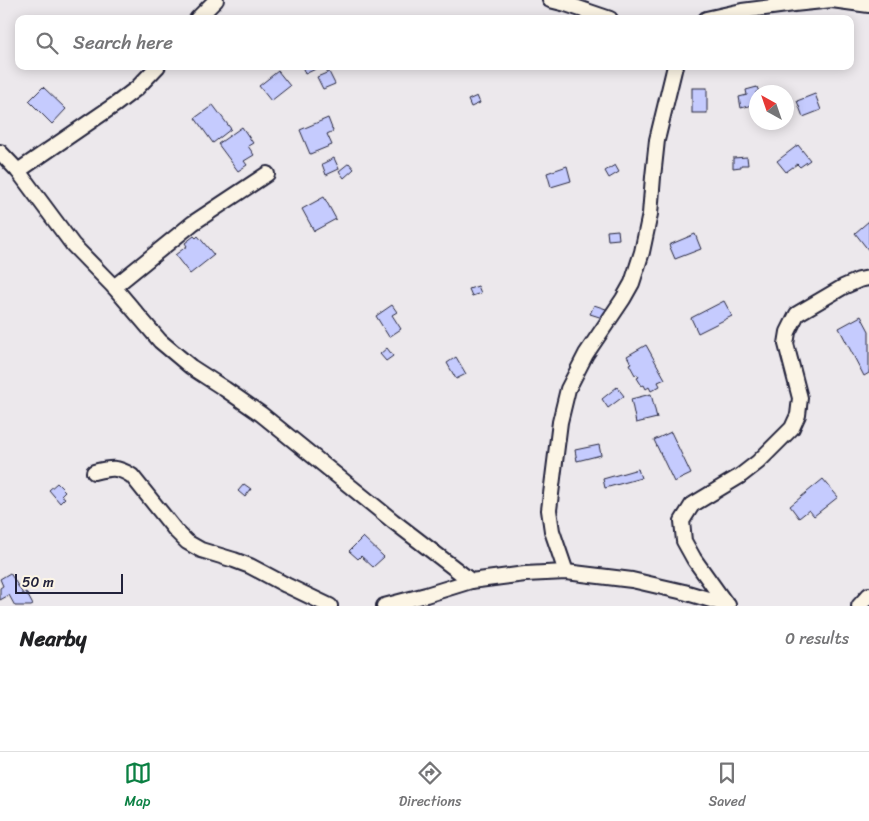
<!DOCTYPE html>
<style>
body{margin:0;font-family:Sriracha,sans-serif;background:#f6f6f6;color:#202124}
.compass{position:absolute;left:749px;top:85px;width:45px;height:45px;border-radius:50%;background:#fff;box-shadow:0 2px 12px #0003;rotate:320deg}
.scale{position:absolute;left:15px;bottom:12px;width:108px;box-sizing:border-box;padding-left:5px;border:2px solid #22223b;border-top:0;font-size:14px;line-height:18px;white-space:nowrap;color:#22223b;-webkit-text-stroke:4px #fcf5e5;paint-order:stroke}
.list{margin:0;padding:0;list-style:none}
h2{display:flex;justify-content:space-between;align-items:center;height:65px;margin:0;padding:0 20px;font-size:21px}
h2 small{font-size:16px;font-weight:400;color:#757577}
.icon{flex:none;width:28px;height:28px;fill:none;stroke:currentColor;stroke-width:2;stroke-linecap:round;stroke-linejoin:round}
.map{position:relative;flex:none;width:869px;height:606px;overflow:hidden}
.search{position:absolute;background:#fff;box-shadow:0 2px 12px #0003;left:15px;right:15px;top:15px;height:55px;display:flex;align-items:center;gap:12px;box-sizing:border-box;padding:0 18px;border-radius:10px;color:#757577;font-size:19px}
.sheet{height:145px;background:#fff}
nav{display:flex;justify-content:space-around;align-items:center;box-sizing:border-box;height:70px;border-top:1px solid #e0e0e0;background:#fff;font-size:14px;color:#757577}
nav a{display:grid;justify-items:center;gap:2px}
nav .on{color:#0b8043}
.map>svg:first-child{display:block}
.building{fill:#c5cbfe;stroke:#22223b}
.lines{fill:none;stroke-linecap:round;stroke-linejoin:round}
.minor-casing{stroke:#22223b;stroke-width:18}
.minor{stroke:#fcf5e5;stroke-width:14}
</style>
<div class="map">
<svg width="869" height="606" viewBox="0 0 869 606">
<rect width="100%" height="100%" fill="#ece8ec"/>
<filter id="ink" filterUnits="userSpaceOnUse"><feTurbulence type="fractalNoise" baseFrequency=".02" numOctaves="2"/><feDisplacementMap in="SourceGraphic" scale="10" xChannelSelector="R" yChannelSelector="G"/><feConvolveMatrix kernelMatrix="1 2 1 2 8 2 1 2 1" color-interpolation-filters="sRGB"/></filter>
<g filter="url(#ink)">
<!-- building -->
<g class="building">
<path d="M302,66H322L305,74Z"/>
<path d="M278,71L290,86L271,101L259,86Z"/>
<path d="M329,72L335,84L323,89L317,77Z"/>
<path d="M43,87L66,109L52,124L29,101Z"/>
<path d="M757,87L759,92H756V104L741,108L739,97L747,95L746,90Z"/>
<rect x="692" y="88" width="15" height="25"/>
<path d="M815,94L821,110L803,117L797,101Z"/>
<path d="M477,96L480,103L471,107L468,100Z"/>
<path d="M213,105L231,129L213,143L195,118Z"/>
<path d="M328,118L333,131L327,134L332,145L310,154L300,130Z"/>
<path d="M242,127L253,143L248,146L254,155L244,161L247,165L238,171L218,144Z"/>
<path d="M798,145L810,160L800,167L797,164L786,172L777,161Z"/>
<path d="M747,157L748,165H741V167L733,168V158Z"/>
<path d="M334,158L339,169L326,175L322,164Z"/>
<path d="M349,163L354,169L344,178L339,171Z"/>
<path d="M615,165L619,172L609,178L605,171Z"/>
<path d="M567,166L571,181L551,187L547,173Z"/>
<path d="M324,197L336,219L314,231L302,209Z"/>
<path d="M869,221V251L855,233Z"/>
<path d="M618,230L619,239L608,240L607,231Z"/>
<path d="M695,234L701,249L675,259L669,245Z"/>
<path d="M194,236L196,238L198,236L214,255L190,274L175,255L187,246L185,243Z"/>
<path d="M478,286L481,293L472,296L469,289Z"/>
<path d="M724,301L732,316L698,333L691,318Z"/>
<path d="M392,305L397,312L392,315L401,329L389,337L376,316Z"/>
<path d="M594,305L612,311L609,320L590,314Z"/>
<path d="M861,316L869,331V373L864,376L839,328Z"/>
<path d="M646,345L665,379L658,382L660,386L651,391L649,387L646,389L644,385L642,386L637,378L639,377L637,374L635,375L629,364L631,363L627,356Z"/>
<path d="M387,348L393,356L386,361L380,354Z"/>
<path d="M456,357L466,374L456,379L447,363Z"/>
<path d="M617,387L624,396L608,408L602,399Z"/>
<path d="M651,394L657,418L636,423L631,399Z"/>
<path d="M671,432L691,474L674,482L654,440Z"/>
<path d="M599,445L601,455L577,461L575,450Z"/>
<path d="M638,469L641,478L605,488L603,479Z"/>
<path d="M823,479L838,497L814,516L809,510L799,518L790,506Z"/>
<path d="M57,483L65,491L61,495L65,498L60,503L49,490Z"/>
<path d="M244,484L251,489L245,497L238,491Z"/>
<path d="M363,537L384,557L373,567L361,556L358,559L349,551Z"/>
<path d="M10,573L23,594L26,592L33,605L31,606H15L9,595L0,600V588L3,586L0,579Z"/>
</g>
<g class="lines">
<!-- minor casing -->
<g class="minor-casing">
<g id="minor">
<path d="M550,0L566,4L610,19"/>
<path d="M197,19L216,0"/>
<path d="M706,19L742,11L794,4L832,0L869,5"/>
<path d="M0,152L18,171L73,245L114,287L160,341L191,367L225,389L261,414L393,521L471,581"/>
<path d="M18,171L116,104L137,88L158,66"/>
<path d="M114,287L193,223L267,174"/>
<path d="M94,472C110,468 117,466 132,476L176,531L187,542L201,550L234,560L250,566L286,585L330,606"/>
<path d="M566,572L552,531L549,510L560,422L568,389L586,354L623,299L632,283L642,252L650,214L653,177L657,140L675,66"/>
<path d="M726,604L694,559L684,541L682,521L692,505L740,476L758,462L792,428L798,415L800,398L786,344L788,332L797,314L843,287L859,280L869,278"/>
<path d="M384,606L426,595L471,581L525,574L566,572L632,580L684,592L728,605"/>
<path d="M859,606L869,595"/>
</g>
</g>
<!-- minor -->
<use href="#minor" class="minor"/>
</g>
</g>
</svg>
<svg class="compass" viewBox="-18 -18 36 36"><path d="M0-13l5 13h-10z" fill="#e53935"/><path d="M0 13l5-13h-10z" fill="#757577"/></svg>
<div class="scale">50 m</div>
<div class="search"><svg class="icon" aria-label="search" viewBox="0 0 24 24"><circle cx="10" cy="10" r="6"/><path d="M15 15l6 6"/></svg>Search here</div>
</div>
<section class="sheet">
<h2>Nearby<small>0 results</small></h2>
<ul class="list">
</ul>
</section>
<nav>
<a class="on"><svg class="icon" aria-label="map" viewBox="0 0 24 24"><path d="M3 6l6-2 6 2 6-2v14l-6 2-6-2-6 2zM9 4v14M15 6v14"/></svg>Map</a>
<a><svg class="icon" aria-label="directions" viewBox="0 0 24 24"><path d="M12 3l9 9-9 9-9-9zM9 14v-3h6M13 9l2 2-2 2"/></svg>Directions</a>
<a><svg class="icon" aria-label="saved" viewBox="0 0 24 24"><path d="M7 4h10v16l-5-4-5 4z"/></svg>Saved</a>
</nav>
